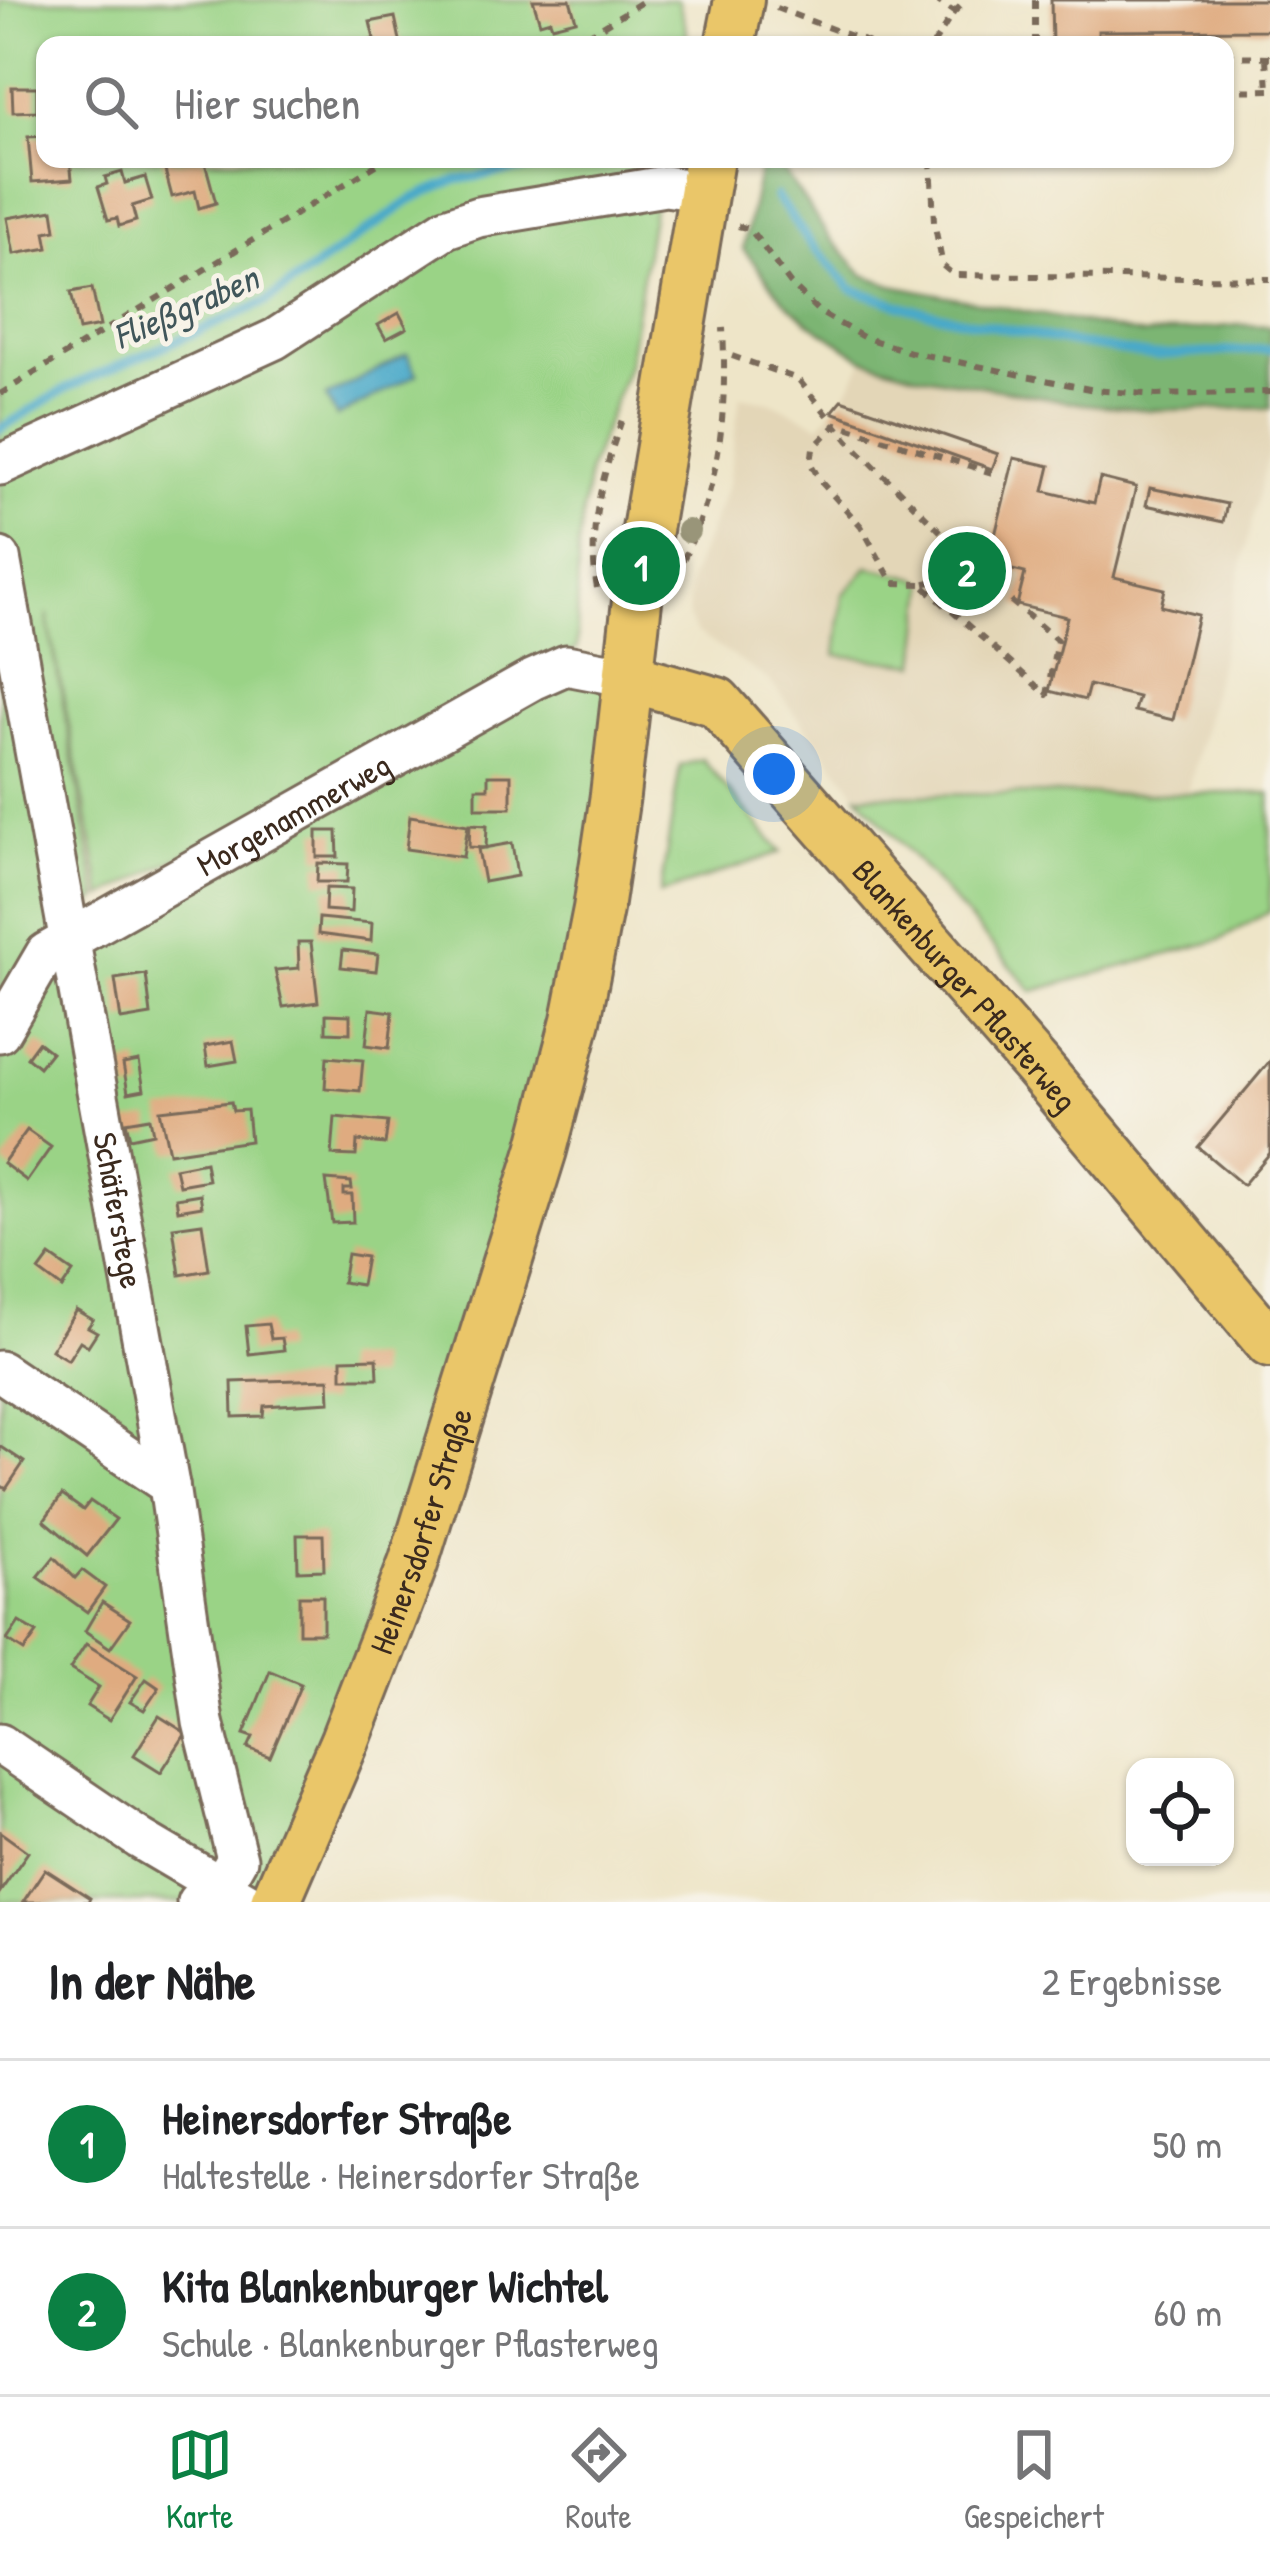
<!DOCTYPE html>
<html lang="de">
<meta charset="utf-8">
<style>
body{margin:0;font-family:"Patrick Hand",sans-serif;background:#f2f2f2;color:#202124}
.controls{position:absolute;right:36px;bottom:36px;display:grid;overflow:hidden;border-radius:24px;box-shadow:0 3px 9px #0004}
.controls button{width:108px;height:108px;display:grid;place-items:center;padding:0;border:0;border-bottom:3px solid #e0e0e0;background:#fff;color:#202124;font:60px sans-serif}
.you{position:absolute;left:774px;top:774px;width:42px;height:42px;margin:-30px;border:9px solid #fff;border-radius:50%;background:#1a73e8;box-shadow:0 0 0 18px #1a73e833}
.badge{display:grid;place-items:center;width:78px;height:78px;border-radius:50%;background:#0b8043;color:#fff;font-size:39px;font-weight:700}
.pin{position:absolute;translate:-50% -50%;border:6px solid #fff;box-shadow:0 3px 12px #0006}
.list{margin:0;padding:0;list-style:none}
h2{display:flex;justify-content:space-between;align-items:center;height:156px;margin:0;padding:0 48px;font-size:51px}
h2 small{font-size:39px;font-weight:400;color:#757577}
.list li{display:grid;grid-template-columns:78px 1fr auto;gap:36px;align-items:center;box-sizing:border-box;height:168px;padding:0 48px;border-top:3px solid #e0e0e0}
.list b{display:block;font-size:45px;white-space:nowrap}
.list p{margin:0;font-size:39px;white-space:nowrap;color:#757577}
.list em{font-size:39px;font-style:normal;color:#757577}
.icon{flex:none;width:66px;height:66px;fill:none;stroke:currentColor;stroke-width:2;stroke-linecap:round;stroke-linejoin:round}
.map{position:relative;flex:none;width:1270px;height:1902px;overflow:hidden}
.search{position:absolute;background:#fff;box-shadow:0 3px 9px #0004;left:36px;right:36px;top:36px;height:132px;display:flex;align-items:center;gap:30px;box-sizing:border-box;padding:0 42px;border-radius:24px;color:#757577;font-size:45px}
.sheet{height:492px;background:#fff}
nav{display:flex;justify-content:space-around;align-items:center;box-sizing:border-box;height:168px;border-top:3px solid #e0e0e0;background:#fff;font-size:33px;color:#757577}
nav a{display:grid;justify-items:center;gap:6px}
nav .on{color:#0b8043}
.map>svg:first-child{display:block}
.built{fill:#e3d6b7}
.green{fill:#9ad386;stroke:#6a7e52;stroke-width:3;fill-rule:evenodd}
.forest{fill:#7bb573;stroke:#5b7048;stroke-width:3}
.water{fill:#4aa9c9;stroke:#426a74;stroke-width:3}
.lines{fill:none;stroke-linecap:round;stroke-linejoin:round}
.stream{stroke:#4aa9c9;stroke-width:9}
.building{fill:#dfab80}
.minor-casing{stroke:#7a6b5a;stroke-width:45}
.major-casing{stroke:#7a6b5a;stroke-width:54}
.path{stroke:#7a6b5a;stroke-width:6;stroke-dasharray:9 9;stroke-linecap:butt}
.minor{stroke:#fff;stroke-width:39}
.major{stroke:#eac669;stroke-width:48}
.tree{fill:#999579}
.labels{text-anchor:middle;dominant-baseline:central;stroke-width:10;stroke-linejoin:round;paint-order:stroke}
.street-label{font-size:33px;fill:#3b2a1e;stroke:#f7f3e8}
.water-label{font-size:36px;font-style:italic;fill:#40565a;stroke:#f7f3e8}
</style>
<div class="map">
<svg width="1270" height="1902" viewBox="0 0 1270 1902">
<rect width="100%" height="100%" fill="#f7f3e8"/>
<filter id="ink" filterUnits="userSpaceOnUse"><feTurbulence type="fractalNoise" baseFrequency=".00833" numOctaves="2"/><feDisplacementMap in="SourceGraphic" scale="24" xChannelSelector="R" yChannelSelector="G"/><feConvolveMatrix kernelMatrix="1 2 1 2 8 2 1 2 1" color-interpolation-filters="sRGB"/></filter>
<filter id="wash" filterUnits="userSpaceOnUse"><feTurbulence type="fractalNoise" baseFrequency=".004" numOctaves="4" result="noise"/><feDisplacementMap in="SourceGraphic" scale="48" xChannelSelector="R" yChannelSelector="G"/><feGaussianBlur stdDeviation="2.7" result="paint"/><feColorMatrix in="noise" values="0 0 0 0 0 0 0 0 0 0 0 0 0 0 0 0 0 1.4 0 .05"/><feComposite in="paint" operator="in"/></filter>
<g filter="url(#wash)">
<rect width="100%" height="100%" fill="#eee5c8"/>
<!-- built -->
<path class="built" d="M864,359L919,375L1151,410L1270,408V447L1188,794L858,795L769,680L695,632L688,617L689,582L728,484L740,396L772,402L820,425L846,394Z"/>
<!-- green -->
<g class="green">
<path d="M0,0H678L687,32L684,45H45V159H661L628,365L589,470L578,547L577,649L103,897L47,614L98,898L48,950L532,680L629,677L576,1020L275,1902H0ZM406,355L416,374L336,416L327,397Z"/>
<path d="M868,567L918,578L926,585L917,664L836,655L843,595Z"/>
<path d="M702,759L781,852L660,894L680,766Z"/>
<path d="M1270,793V911L1220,940L1033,991L858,795Z"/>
</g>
<!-- forest -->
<path class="forest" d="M762,159H775L830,238L864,275L892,285L1144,335L1239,325L1270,326V408L1151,410L1083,404L919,375L864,359L807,321L783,299L743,249Z"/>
<!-- water -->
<path class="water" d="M407,354L417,374L337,417L326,397Z"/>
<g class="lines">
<!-- stream -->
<g class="stream">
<path d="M776,197L811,244L852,289L910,308L1071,343L1154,356L1270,349"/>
<path d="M0,429L67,388L266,302L414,198L456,180L588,159"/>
</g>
</g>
<g id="blocks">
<!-- building -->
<g class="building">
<path d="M533,0H570L576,20L552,26L550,20L540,23Z"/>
<path d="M1051,0H1270V30L1098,31V45H1052Z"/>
<path d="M395,17L401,45H356L374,39L370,22Z"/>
<path d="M12,87H37V111L13,112Z"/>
<path d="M45,136V159H70L72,179L32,182L28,137Z"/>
<path d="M162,159L177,162L204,159L216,203L199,208L195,191L172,197Z"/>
<path d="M122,172L125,183L145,177L152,200L132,206L136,221L119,226L117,218L108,220L98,187L107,184L105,177Z"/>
<path d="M53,210L56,230L45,232L48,248L14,254L7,218Z"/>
<path d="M92,288L100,326L79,330L71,292Z"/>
<path d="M399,313L407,328L386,339L378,325Z"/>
<path d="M842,400L998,454L992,469L832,412Z"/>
<path d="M1014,458L1050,466L1044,491L1094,503L1100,478L1136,487L1114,577L1165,589L1161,606L1198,615L1173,720L1134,711L1138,697L1089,685L1085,700L1049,691L1067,617L1017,605L1025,573L988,564Z"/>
<path d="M1150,488L1227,504L1223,522L1146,505Z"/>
<path d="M488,775H511V808H476V788H488Z"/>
<path d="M410,816L468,825L463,857L406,849Z"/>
<path d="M470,824L487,825L486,848L469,847Z"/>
<path d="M317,831H337L338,857H317Z"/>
<path d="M512,843L517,876L484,882L478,849Z"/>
<path d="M318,863L348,864L347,882H317Z"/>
<path d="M326,888L352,889L351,912L325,910Z"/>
<path d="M319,918L372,923L371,941L318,934Z"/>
<path d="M298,942H311L318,1002L283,1007L275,970L299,968Z"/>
<path d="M343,950L378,954L376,971L341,967Z"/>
<path d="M146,974L151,1015L121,1020L115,979Z"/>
<path d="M370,1009L393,1012L389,1048L366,1045Z"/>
<path d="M326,1014L350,1015V1033L326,1032Z"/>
<path d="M233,1041L237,1061L208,1066L205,1046Z"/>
<path d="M38,1042L51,1052L39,1067L27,1057Z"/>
<path d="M327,1057L363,1060L360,1091L325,1088Z"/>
<path d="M139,1061L144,1090L128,1093L123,1064Z"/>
<path d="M1270,1061V1153L1243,1185L1198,1147Z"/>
<path d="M231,1102L233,1111L247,1110L250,1141L169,1153L160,1110Z"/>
<path d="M335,1117L388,1122L385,1144L357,1141L356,1156L332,1155Z"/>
<path d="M150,1118L153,1133L130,1138L126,1122Z"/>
<path d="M27,1130L51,1147L27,1181L3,1163Z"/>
<path d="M205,1162L208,1180L179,1185L175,1168Z"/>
<path d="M326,1180L351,1182L352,1189H344V1195H352L353,1222L332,1223Z"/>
<path d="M200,1194L202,1206L178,1210L176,1198Z"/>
<path d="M202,1223L209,1270L180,1275L173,1227Z"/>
<path d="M347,1254L366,1257L361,1285L342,1282Z"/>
<path d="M50,1256L73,1272L62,1288L39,1271Z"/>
<path d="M76,1310L93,1320L88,1327L97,1332L88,1346L80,1341L68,1360L51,1350Z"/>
<path d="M268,1324L271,1339L282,1338L284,1350L249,1354L246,1326Z"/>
<path d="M377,1358L378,1378H342V1359Z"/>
<path d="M329,1379L330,1402L264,1406L263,1416L233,1417L232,1382Z"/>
<path d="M0,1446L24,1462L6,1489L0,1485Z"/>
<path d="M62,1495L83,1510L90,1501L116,1519L87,1556L44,1520Z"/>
<path d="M297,1535H323L324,1570L298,1571Z"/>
<path d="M54,1557L75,1578L82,1570L105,1587L87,1612L38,1577Z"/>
<rect x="299" y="1596" width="24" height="37"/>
<path d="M102,1602L130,1620L110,1648L85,1631Z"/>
<path d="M19,1622L37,1633L24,1651L7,1640Z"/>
<path d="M86,1644L137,1676L109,1720L87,1706L99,1687L70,1669Z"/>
<path d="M270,1671L301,1684L270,1757L248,1748L253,1737L244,1734Z"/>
<path d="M146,1679L159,1688L144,1710L130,1702Z"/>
<path d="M159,1716L186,1733L161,1772L134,1755Z"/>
<path d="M0,1832L28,1852L0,1892Z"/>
<path d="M45,1869L90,1898L88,1902H23Z"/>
</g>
</g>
</g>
<g filter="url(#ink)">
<use href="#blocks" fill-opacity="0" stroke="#7a6b5a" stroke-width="3"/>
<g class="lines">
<!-- minor casing -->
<g class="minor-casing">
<g id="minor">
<path d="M0,465L275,339L446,228L478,217L665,186L702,191"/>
<path id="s1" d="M0,558L169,1485L203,1722L237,1859L221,1887L197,1902"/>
<path id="s2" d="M0,1032L46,953L532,680L566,665L629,677"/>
<path d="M0,1371L169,1485"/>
<path d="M0,1744L140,1839L247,1902"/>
</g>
</g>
<!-- major casing -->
<g class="major-casing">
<g id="major">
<path d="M730,45L739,0"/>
<path id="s3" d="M629,677L717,702L1036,1065L1270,1343"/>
<path id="s4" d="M275,1902L345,1740L413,1564L542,1150L576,1020L598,909L615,795L641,566L709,159"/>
</g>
</g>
<!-- path -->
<g class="path">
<path d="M1035,0V45"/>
<path d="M776,8L875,45"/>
<path d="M954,12L967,0"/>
<path d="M572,45L645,0"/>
<path d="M933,45L954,12L936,0"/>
<path d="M1225,56L1270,57"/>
<path d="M1266,58L1268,90"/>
<path d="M1225,91L1270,90"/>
<path d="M931,159L934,222L943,266L954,275L1270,279"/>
<path d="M738,226L750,229L790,283L819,312L863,337L910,352L1094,390L1157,395L1270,392"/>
<path d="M732,356L798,379L849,441L1012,602L1057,640L1047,695L921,584L981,572"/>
<path d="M0,394L386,159"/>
<path d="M683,560C721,484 727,412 723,328"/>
<path d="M921,584L893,583L861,526L821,482L811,464L813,448L837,424L992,473"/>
<path d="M597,588C586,529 604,470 624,414"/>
</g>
<!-- minor -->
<use href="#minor" class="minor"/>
<!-- major -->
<use href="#major" class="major"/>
</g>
<!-- trees -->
<circle class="tree" cx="688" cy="531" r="12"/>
</g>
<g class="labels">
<!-- street labels -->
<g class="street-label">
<text stroke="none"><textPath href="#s2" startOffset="375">Morgenammerweg</textPath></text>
<text stroke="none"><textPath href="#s3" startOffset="468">Blankenburger Pflasterweg</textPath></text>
<text stroke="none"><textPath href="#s1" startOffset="663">Schäferstege</textPath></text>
<text stroke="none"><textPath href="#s4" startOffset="399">Heinersdorfer Straße</textPath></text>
</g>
<!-- water labels -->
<g class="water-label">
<text transform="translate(185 306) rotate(-24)">Fließgraben</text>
</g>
</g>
</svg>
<div class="controls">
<button><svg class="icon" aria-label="locate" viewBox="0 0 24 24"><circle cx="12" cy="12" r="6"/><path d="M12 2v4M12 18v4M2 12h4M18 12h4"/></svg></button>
</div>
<div class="you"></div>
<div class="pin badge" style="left:641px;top:566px">1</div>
<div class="pin badge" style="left:967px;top:571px">2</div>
<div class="search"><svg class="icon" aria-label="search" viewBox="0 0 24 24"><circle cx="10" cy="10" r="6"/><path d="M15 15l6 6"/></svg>Hier suchen</div>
</div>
<section class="sheet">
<h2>In der Nähe<small>2 Ergebnisse</small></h2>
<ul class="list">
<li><span class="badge">1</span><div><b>Heinersdorfer Straße</b><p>Haltestelle · Heinersdorfer Straße</p></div><em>50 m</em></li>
<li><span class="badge">2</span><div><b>Kita Blankenburger Wichtel</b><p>Schule · Blankenburger Pflasterweg</p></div><em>60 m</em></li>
</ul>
</section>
<nav>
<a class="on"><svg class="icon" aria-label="map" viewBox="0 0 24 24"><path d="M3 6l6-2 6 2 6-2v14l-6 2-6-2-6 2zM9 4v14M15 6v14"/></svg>Karte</a>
<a><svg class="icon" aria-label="directions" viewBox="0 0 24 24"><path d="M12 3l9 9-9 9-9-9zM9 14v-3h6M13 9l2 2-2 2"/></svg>Route</a>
<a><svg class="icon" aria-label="saved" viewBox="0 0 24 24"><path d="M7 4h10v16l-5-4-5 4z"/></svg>Gespeichert</a>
</nav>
